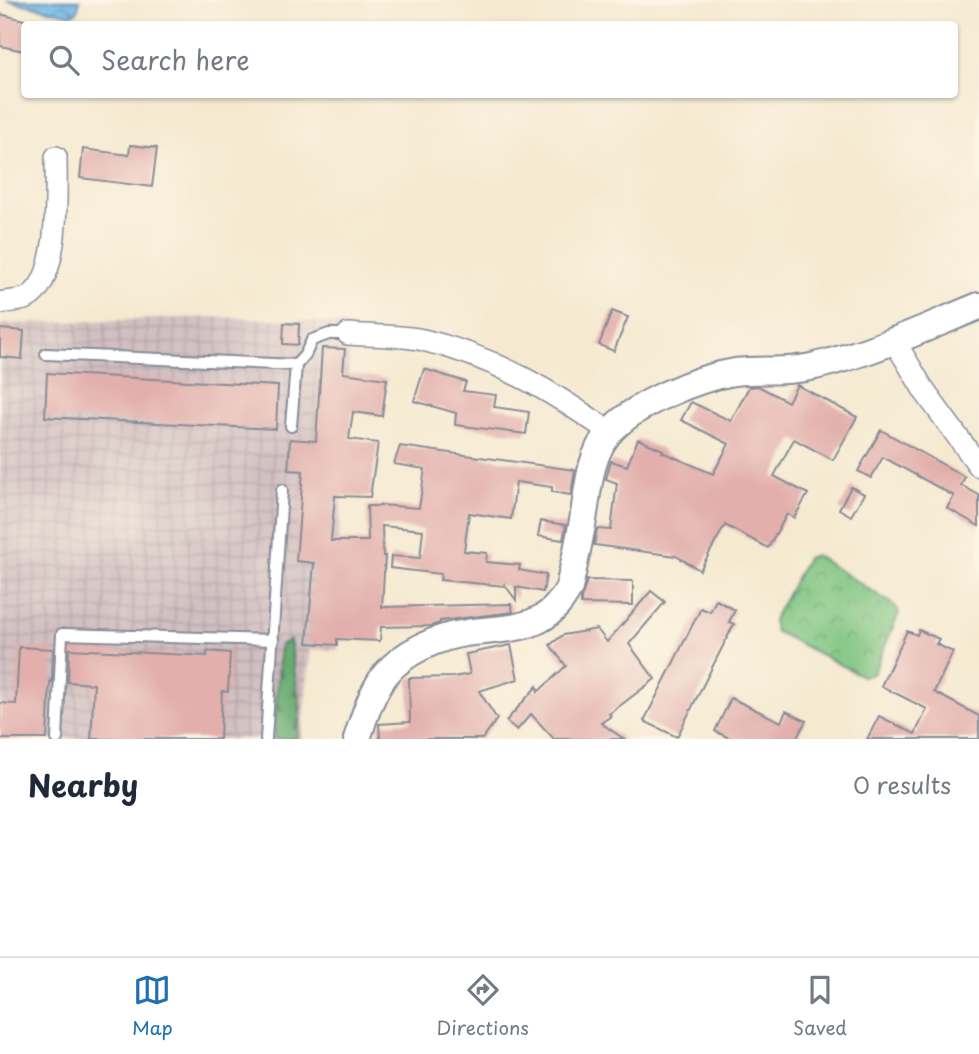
<!DOCTYPE html>
<style>
body{margin:0;font-family:"Playpen Sans",sans-serif;background:#f6f6f7;color:#1f2937}
.list{margin:0;padding:0;list-style:none}
h2{display:flex;justify-content:space-between;align-items:center;height:91px;margin:0;padding:0 28px;font-size:30px}
h2 small{font-size:23px;font-weight:400;color:#747a83}
.icon{flex:none;width:38px;height:38px;fill:none;stroke:currentColor;stroke-width:2;stroke-linecap:round;stroke-linejoin:round}
.map{position:relative;flex:none;width:979px;height:739px;overflow:hidden}
.search{position:absolute;background:#fff;box-shadow:0 2px 5px #0004;left:21px;right:21px;top:21px;height:77px;display:flex;align-items:center;gap:18px;box-sizing:border-box;padding:0 24px;border-radius:7px;color:#747a83;font-size:26px}
.sheet{height:217px;background:#fff}
nav{display:flex;justify-content:space-around;align-items:center;box-sizing:border-box;height:98px;border-top:2px solid #e0e1e3;background:#fff;font-size:19px;color:#747a83}
nav a{display:grid;justify-items:center;gap:4px}
nav .on{color:#1f6fb2}
.map>svg:first-child{display:block}
.industrial{fill:url(#industrial-grid)}
.forest{fill:url(#forest-firs);stroke:#416c66;stroke-width:2}
.park{fill:url(#park-crowns);stroke:#4d7a70;stroke-width:2}
.water{fill:url(#water-waves);stroke:#4673a2;stroke-width:2}
.building{fill:#e2afac}
.lines{fill:none;stroke-linecap:round;stroke-linejoin:round}
.service-casing{stroke:#888c97;stroke-width:14}
.minor-casing{stroke:#888c97;stroke-width:24}
.tertiary-casing{stroke:#888c97;stroke-width:30}
.service{stroke:#fff;stroke-width:10}
.minor{stroke:#fff;stroke-width:21}
.tertiary{stroke:#fff;stroke-width:26}
</style>
<div class="map">
<svg width="979" height="739" viewBox="0 0 979 739">
<defs>
<pattern id="industrial-grid" width="8" height="8" patternUnits="userSpaceOnUse" patternTransform="scale(1.75)"><rect width="8" height="8" fill="#d2bfc1"/><path d="M0 4h8M4 0v8" fill="none" stroke="#b4a4a8"/></pattern>
<pattern id="forest-firs" width="22" height="20" patternUnits="userSpaceOnUse" patternTransform="scale(1.75)"><rect width="22" height="20" fill="#67aa6f"/><path d="M5 1l3.5 6h-7zM16 11l3.5 6h-7z" fill="#548b5e"/></pattern>
<pattern id="park-crowns" width="20" height="18" patternUnits="userSpaceOnUse" patternTransform="scale(1.75)"><rect width="20" height="18" fill="#7fc581"/><path d="M2 6a3 3 0 1 1 6 0M12 15a3 3 0 1 1 6 0" fill="none" stroke="#67a06d"/></pattern>
<pattern id="water-waves" width="16" height="10" patternUnits="userSpaceOnUse" patternTransform="scale(1.75)"><rect width="16" height="10" fill="#70b7e7"/><path d="M0 5q4-4 8 0t8 0" fill="none" stroke="#5b95be"/></pattern>
</defs>
<rect width="100%" height="100%" fill="#fcf5e5"/>
<filter id="ink" filterUnits="userSpaceOnUse"><feTurbulence type="fractalNoise" baseFrequency=".0143" numOctaves="2"/><feDisplacementMap in="SourceGraphic" scale="14" xChannelSelector="R" yChannelSelector="G"/><feConvolveMatrix kernelMatrix="1 2 1 2 8 2 1 2 1" color-interpolation-filters="sRGB"/></filter>
<filter id="wash" filterUnits="userSpaceOnUse"><feTurbulence type="fractalNoise" baseFrequency=".00686" numOctaves="4" result="noise"/><feDisplacementMap in="SourceGraphic" scale="28" xChannelSelector="R" yChannelSelector="G"/><feGaussianBlur stdDeviation="1.57" result="paint"/><feColorMatrix in="noise" values="0 0 0 0 0 0 0 0 0 0 0 0 0 0 0 0 0 1.4 0 .05"/><feComposite in="paint" operator="in"/></filter>
<g filter="url(#wash)">
<rect width="100%" height="100%" fill="#f5e9d0"/>
<!-- industrial -->
<path class="industrial" d="M213,317L313,321L351,326L338,561L347,563L338,650L311,649L301,739H0V324Z"/>
<!-- forest -->
<path class="forest" d="M290,640L300,708L297,739H274L280,645Z"/>
<!-- park -->
<path class="park" d="M815,555L894,605L899,613L873,674L862,676L775,631L773,620L807,558Z"/>
<!-- water -->
<path class="water" d="M6,0H80L77,12L72,15Z"/>
<g id="blocks">
<!-- building -->
<g class="building">
<path d="M0,14L24,20V51L0,46Z"/>
<path d="M130,145L157,148L152,187L80,178L83,149L129,155Z"/>
<path d="M612,311L628,317L614,351L599,345Z"/>
<path d="M284,323L299,324L298,345L283,344Z"/>
<path d="M0,329L24,331L22,359L0,357Z"/>
<path d="M322,348L345,349L343,373L387,379L382,416L353,412L349,439L378,443L370,497L335,496L331,541H368L367,506H381V505L419,508L425,469L394,464L400,446L575,470L571,495L552,492V487L516,482L511,519L469,513L464,551L487,553L486,562L520,565L519,570L546,575L543,592L516,587V600L505,585V586L440,580L441,574L390,568L391,556L420,558L423,530L382,526L383,556H385L382,607L511,604L513,612L440,621V623L431,626L381,627L380,641L337,639V645L307,643L314,563L296,561L303,471L288,470L290,439L316,441Z"/>
<path d="M424,369L466,382L463,391L496,395L494,407L529,412L526,434L455,425L456,413L414,401Z"/>
<path d="M47,373L278,386L276,429L45,417Z"/>
<path d="M797,385L857,417L833,460L794,439L774,476L808,494L794,518L787,514L768,548L725,525L700,570L676,556L594,545L597,529L611,530L617,483L606,479L611,461L627,466L638,439L663,450L662,452L713,474L729,444L681,420L691,402L731,421L749,387L758,386L788,402Z"/>
<path d="M881,430L965,477L961,485L979,495V526L947,508L954,496L883,457L871,478L858,471Z"/>
<path d="M851,487L864,494L851,516L839,509Z"/>
<path d="M541,521L566,525L563,540L538,536Z"/>
<path d="M587,580L633,581V605L581,604V599Z"/>
<path d="M651,591L665,602L629,644L655,679L609,714L611,716L601,723L624,739H554L531,714L517,730L506,721L537,686L538,692L566,666L550,645L563,635L597,629L607,642Z"/>
<path d="M716,600L735,610L729,622L734,624L677,737L644,721L701,608L710,612Z"/>
<path d="M919,630L939,639L936,644L953,652L934,692L979,716V739H867L879,716L915,734L927,709L881,686L907,631L917,635Z"/>
<path d="M511,645L518,679L479,691L497,719L482,739H380L379,724L410,722L409,678L453,677L470,674L466,654Z"/>
<path d="M19,647L53,649L52,682L50,681L47,739H0V703L16,704Z"/>
<path d="M69,649L207,656V651L230,653L228,692L222,691L220,739H91L94,684L68,682Z"/>
<path d="M731,698L781,722L786,711L806,721L796,739H731L715,731Z"/>
</g>
</g>
</g>
<g filter="url(#ink)">
<use href="#blocks" fill-opacity="0" stroke="#888c97" stroke-width="2"/>
<g class="lines">
<!-- service casing -->
<g class="service-casing">
<g id="service">
<path d="M46,354L296,365L305,355L312,340L329,334H348"/>
<path d="M291,426L296,365"/>
<path d="M57,739L62,634L273,640"/>
<path d="M266,739L282,490"/>
</g>
</g>
<!-- minor casing -->
<g class="minor-casing">
<g id="minor">
<path d="M0,303C8,301 20,301 27,298C61,281 56,190 56,157"/>
<path d="M348,334C370,336 402,335 423,340C495,357 551,391 610,432"/>
<path d="M894,340L925,392L979,466"/>
</g>
</g>
<!-- tertiary casing -->
<g class="tertiary-casing">
<path id="tertiary" d="M357,739C364,717 371,694 385,675C403,652 438,637 466,633C490,629 518,631 540,619C554,612 562,600 569,588C574,565 579,542 583,520C588,492 589,457 608,434C633,404 697,378 735,372C762,369 788,373 815,366C871,353 925,328 979,306"/>
</g>
<!-- service -->
<use href="#service" class="service"/>
<!-- minor -->
<use href="#minor" class="minor"/>
<!-- tertiary -->
<use href="#tertiary" class="tertiary"/>
</g>
</g>
</svg>
<div class="search"><svg class="icon" aria-label="search" viewBox="0 0 24 24"><circle cx="10" cy="10" r="6"/><path d="M15 15l6 6"/></svg>Search here</div>
</div>
<section class="sheet">
<h2>Nearby<small>0 results</small></h2>
<ul class="list">
</ul>
</section>
<nav>
<a class="on"><svg class="icon" aria-label="map" viewBox="0 0 24 24"><path d="M3 6l6-2 6 2 6-2v14l-6 2-6-2-6 2zM9 4v14M15 6v14"/></svg>Map</a>
<a><svg class="icon" aria-label="directions" viewBox="0 0 24 24"><path d="M12 3l9 9-9 9-9-9zM9 14v-3h6M13 9l2 2-2 2"/></svg>Directions</a>
<a><svg class="icon" aria-label="saved" viewBox="0 0 24 24"><path d="M7 4h10v16l-5-4-5 4z"/></svg>Saved</a>
</nav>
